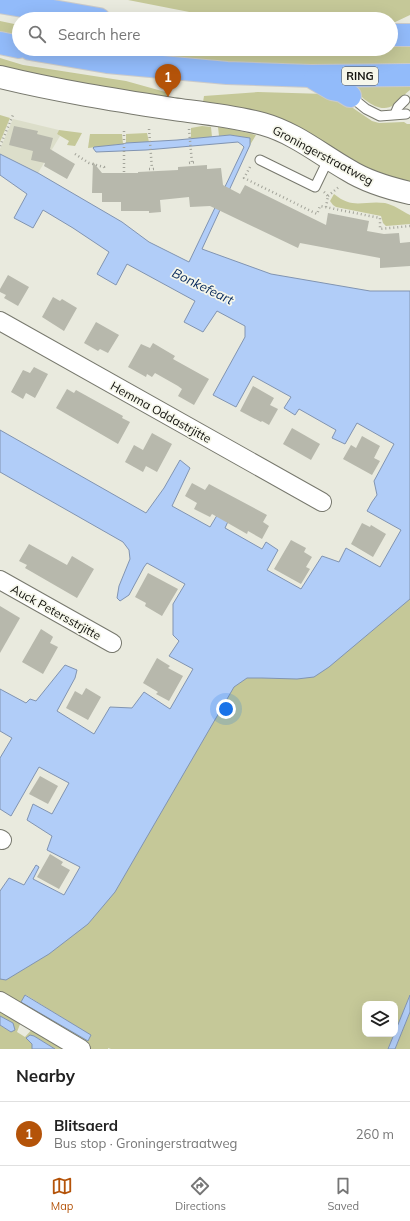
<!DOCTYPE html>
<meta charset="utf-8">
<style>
body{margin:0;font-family:Mulish,sans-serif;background:#f2f2f2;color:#222}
.controls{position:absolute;right:12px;bottom:12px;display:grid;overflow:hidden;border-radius:8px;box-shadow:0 4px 16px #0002}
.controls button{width:36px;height:36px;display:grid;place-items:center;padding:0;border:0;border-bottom:1px solid #e0e0e0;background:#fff;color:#222;font:20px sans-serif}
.you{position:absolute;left:226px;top:709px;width:14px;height:14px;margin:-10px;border:3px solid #fff;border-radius:50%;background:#1a73e8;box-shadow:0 0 0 6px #1a73e833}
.badge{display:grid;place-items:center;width:26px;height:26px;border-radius:50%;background:#b45309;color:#fff;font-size:13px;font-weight:700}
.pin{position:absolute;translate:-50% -33px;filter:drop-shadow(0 1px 2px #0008)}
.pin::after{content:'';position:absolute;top:21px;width:14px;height:12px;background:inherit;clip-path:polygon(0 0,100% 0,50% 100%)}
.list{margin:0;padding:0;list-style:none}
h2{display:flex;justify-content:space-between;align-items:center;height:52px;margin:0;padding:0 16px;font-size:17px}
h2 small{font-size:13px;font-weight:400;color:#767676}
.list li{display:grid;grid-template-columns:26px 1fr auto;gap:12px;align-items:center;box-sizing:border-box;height:64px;padding:0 16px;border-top:1px solid #e0e0e0}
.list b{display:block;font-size:15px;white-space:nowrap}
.list p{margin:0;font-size:13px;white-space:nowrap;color:#767676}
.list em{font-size:13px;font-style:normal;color:#767676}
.icon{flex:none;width:22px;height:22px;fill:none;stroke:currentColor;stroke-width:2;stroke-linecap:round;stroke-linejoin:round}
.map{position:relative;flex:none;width:410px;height:1049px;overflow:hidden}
.search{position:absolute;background:#fff;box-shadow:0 4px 16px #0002;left:12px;right:12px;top:12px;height:44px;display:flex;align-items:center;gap:10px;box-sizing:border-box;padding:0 14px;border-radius:22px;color:#767676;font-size:15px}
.sheet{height:116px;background:#fff}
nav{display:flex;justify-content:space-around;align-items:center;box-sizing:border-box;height:56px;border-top:1px solid #e0e0e0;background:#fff;font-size:11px;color:#767676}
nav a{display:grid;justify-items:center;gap:2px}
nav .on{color:#b45309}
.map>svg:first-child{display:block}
.built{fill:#dcdeca}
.green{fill:#c5c898;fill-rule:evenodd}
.water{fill:#b1cdf8;stroke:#8194b1}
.building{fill:#b7b8ac}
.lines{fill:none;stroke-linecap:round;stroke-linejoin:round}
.service-casing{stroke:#77786d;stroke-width:11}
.minor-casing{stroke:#77786d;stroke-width:20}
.tertiary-casing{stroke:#77786d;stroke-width:24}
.primary-casing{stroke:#cacaca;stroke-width:24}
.path{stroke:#a2a399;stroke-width:2.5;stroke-dasharray:1 3;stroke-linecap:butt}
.service{stroke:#fff;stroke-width:9}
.minor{stroke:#fff;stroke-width:18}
.tertiary{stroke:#fff;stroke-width:22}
.primary{stroke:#92bbfa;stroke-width:22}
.labels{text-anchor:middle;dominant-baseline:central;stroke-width:3.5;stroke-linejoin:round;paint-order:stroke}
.shield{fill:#f6f7eb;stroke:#55554f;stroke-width:1}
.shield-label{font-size:11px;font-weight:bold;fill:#10100c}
.street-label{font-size:12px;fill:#10100c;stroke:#f6f7eb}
.water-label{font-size:13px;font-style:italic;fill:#07295b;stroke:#f6f7eb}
</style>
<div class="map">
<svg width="410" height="1049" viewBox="0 0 410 1049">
<rect width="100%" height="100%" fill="#e9eade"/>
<!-- built -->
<path class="built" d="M13,119L59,130L57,134L60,136L38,173L0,154V149Z"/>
<!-- green -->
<g class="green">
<path d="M128,0H410V15L391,24V19H225Z"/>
<path d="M0,21L19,25V39L0,35Z"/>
<path d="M391,44H410V68L254,67L80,49H391Z"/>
<path d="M0,58L23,65L126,81L169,93V102L0,71Z"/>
<path d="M410,85V90C404,94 400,101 394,105C379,115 361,98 352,86Z"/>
<path d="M258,92L326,94L350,106L372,121L379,123L404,122L407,124H410V185L203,102L204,96Z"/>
<path d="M0,115L10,118L0,142Z"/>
<path d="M202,126L211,127L212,137L191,139V128Z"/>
<path d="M218,127L232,129L256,135L250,145L249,138L230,135L219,136Z"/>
<path d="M59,130L82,133L75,146L67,145L69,141L57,134Z"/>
<path d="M147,133L149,142L126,143V134Z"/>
<path d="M90,134H122L123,144L88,148Z"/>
<path d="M334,194C353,210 364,200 385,203C394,205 402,211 410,215V224L386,226L383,223L381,216L336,207L333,205L330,201Z"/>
<path d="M410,579V995L395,1032V1004H365V1034H394L388,1049H111L108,1048V1049H89L0,998V971L41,942L203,702ZM26,995L90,1035L88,1040L22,1002Z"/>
<path d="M0,1006L22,1019L17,1032L25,1037L35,1026L73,1049H55L34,1036L32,1049H0V1025L11,1032L13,1023L0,1016Z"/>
<path d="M410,1012V1049H395Z"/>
</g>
<!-- water -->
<g class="water">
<path d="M230,135L250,138V145L202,249L271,274L370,291H410V599L329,667L314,677L297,679L262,678H247L234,687L115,892L88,924L49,954L6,980L0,979V891L9,878L24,885L36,865L39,867L33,879L64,895L80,867L47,850L52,836L27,820L33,804L52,814L69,783L39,767L11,816L0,809V758L12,738L0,731V689L26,703L30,699L36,701L65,665L77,670L75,678L57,711L94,734L110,707L132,708L144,692L170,709L193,669L169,656L179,641L173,635V604L185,584L147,563L144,567L129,595L120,601L117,598L119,586L130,559L129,550L123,542L0,472V430L146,513L164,488L180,460L190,468L172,506L210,527L219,512L230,517L225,528L262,549L266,542L278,550L267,570L301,589L322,556L339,562L346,548L380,567L401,530L367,511L372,502L377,495L374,481L394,444L357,423L345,444L332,438L336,430L299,409L295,415L284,408L291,397L253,376L236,407L213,395L245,337V326L217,311L203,332L184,322L195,301L127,264L116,285L97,274L109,252L73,228L43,210L33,228L14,218L27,194L0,175V154L38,173L122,222L149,242L189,262L244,147L242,145L238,142L146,150L96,152L93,148L94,147L123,144L126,143L177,140Z"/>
<path d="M25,995L91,1035L88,1041L21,1002Z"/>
<path d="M410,995V1012L395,1049H388Z"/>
<path d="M0,1016L13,1023L15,1030L11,1032L0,1025Z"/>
<path d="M30,1035L34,1036L55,1049H32V1044L26,1038Z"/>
</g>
<!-- building -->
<g class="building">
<path d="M14,126L38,131L37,134L53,138L50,149L75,164L67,179L44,166L45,163L31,160L33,151L9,145Z"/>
<path d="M93,162L102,173H138V172L178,170V167L207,165V169L221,168L223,185L240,194L245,185L326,225L328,213L369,221L367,231L384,234L399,233L400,243L410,242V266L380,268V258L300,243L298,248L210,206L190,207L189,197L160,200L161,212L149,213V211H121V202H102V193H92Z"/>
<path d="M8,275L29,287L18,306L4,298L6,295L0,292V289Z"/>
<path d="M53,297L60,301L62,299L77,308L64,331L42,317Z"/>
<path d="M96,322L119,335L108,353L100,349L98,351L84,343Z"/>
<path d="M153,343L175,356L173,359L209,379L194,405L178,396L182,389L178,386L155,373L152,377L147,374L146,377L128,367L141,344L150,348Z"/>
<path d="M34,367L48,374L35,398L26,393L23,399L11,392L23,370L30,373Z"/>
<path d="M253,386L274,398L270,405L278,409L269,425L262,421L261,422L240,411Z"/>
<path d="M67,389L74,393L76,390L123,416L122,418L130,422L118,444L56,408Z"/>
<path d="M292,428L320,444L311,460L283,444Z"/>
<path d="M152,433L172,444L157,472L146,466L143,472L125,462L134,445L143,450Z"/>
<path d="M362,436L380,446L374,458L380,461L372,475L343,459L351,445L356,448Z"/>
<path d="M192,483L205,490L209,484L267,515L263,522L269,526L262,539L248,531L247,534L212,514L210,517L194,509L197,503L185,496Z"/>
<path d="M362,523L370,527L371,525L386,534L373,557L351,544Z"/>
<path d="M291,540L306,548L304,552L312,557L306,567L310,569L301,584L274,569Z"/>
<path d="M29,544L67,565L72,556L94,569L77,598L25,568L27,565L19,561Z"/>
<path d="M148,573L178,589L162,616L145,606L146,603L135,597Z"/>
<path d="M0,606L20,618L0,653Z"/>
<path d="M41,629L52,636L53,637L50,643L58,647L43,674L22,662Z"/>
<path d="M157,658L170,666L168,668L183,676L169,701L156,694L158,692L143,683Z"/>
<path d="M86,688L101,697L88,720L66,708L75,691L82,695Z"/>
<path d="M40,776L58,786L48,804L29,794Z"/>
<path d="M50,854L63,862L61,865L70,870L59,889L37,877Z"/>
</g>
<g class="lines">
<!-- service casing -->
<g class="service-casing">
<g id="service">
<path d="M350,96L366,109L380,116L406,114"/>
<path d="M395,114L398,107L405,100"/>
<path d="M260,160L315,187L329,158"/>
</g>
</g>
<!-- minor casing -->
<g class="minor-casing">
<g id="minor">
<path d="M0,321L322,502"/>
<path d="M0,580L112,643"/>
<path d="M0,839L2,840"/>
<path d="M0,1001L81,1049"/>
</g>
</g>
<!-- tertiary casing -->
<g class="tertiary-casing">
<path id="tertiary" d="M0,77C57,91 115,100 173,109C203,113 234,116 263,124C295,133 320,154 348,170C367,182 388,188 410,193"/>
</g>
<!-- primary casing -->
<g class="primary-casing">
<g id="primary">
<path d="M0,2L99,19"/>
<path d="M391,35H410"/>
<path d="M0,43L19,47"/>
<path d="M30,49L107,62L227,73L311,76L410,75"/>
<path d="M315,79L332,89L342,91L350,96"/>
</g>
</g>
<!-- path -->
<g class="path">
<path d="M149,129L152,169"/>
<path d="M189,129L192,163"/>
<path d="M124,131V172"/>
<path d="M0,146L13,115"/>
<path d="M75,154L89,163L104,167L105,170"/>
<path d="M189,163L196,162"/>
<path d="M250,167L244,178L317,214L320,206L380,218V229L410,226"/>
<path d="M149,169H156"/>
<path d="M324,192L328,196L326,207"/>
<path d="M328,196L340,186"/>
</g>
<!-- service -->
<use href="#service" class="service"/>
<!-- minor -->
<use href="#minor" class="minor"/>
<!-- tertiary -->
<use href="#tertiary" class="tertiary"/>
<!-- primary -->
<use href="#primary" class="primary"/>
</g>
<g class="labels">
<!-- shield labels -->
<rect class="shield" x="342" y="67" width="36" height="18" rx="3"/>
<g class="shield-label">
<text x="360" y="76">RING</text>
</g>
<!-- street labels -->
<g class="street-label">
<text transform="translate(323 155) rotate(28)">Groningerstraatweg</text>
<text transform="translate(161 412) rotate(29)">Hemma Oddastrjitte</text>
<text transform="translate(56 612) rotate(29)">Auck Petersstrjitte</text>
</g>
<!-- water labels -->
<g class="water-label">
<text transform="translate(203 286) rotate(26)">Bonkefeart</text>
</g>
</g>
</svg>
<div class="controls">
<button><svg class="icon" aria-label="layers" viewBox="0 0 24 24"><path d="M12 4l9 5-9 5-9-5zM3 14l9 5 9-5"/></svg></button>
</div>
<div class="you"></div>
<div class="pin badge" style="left:168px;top:97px">1</div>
<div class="search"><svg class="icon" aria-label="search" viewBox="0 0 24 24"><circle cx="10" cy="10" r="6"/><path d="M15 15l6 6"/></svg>Search here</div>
</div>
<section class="sheet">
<h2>Nearby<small></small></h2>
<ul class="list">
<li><span class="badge">1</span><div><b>Blitsaerd</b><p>Bus stop · Groningerstraatweg</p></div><em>260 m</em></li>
</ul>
</section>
<nav>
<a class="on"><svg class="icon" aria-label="map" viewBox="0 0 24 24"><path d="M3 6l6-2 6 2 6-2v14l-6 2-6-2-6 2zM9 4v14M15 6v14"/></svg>Map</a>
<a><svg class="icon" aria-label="directions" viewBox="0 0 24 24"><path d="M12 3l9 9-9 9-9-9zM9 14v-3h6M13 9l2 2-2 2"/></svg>Directions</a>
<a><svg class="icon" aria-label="saved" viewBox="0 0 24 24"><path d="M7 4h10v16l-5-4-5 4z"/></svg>Saved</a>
</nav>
